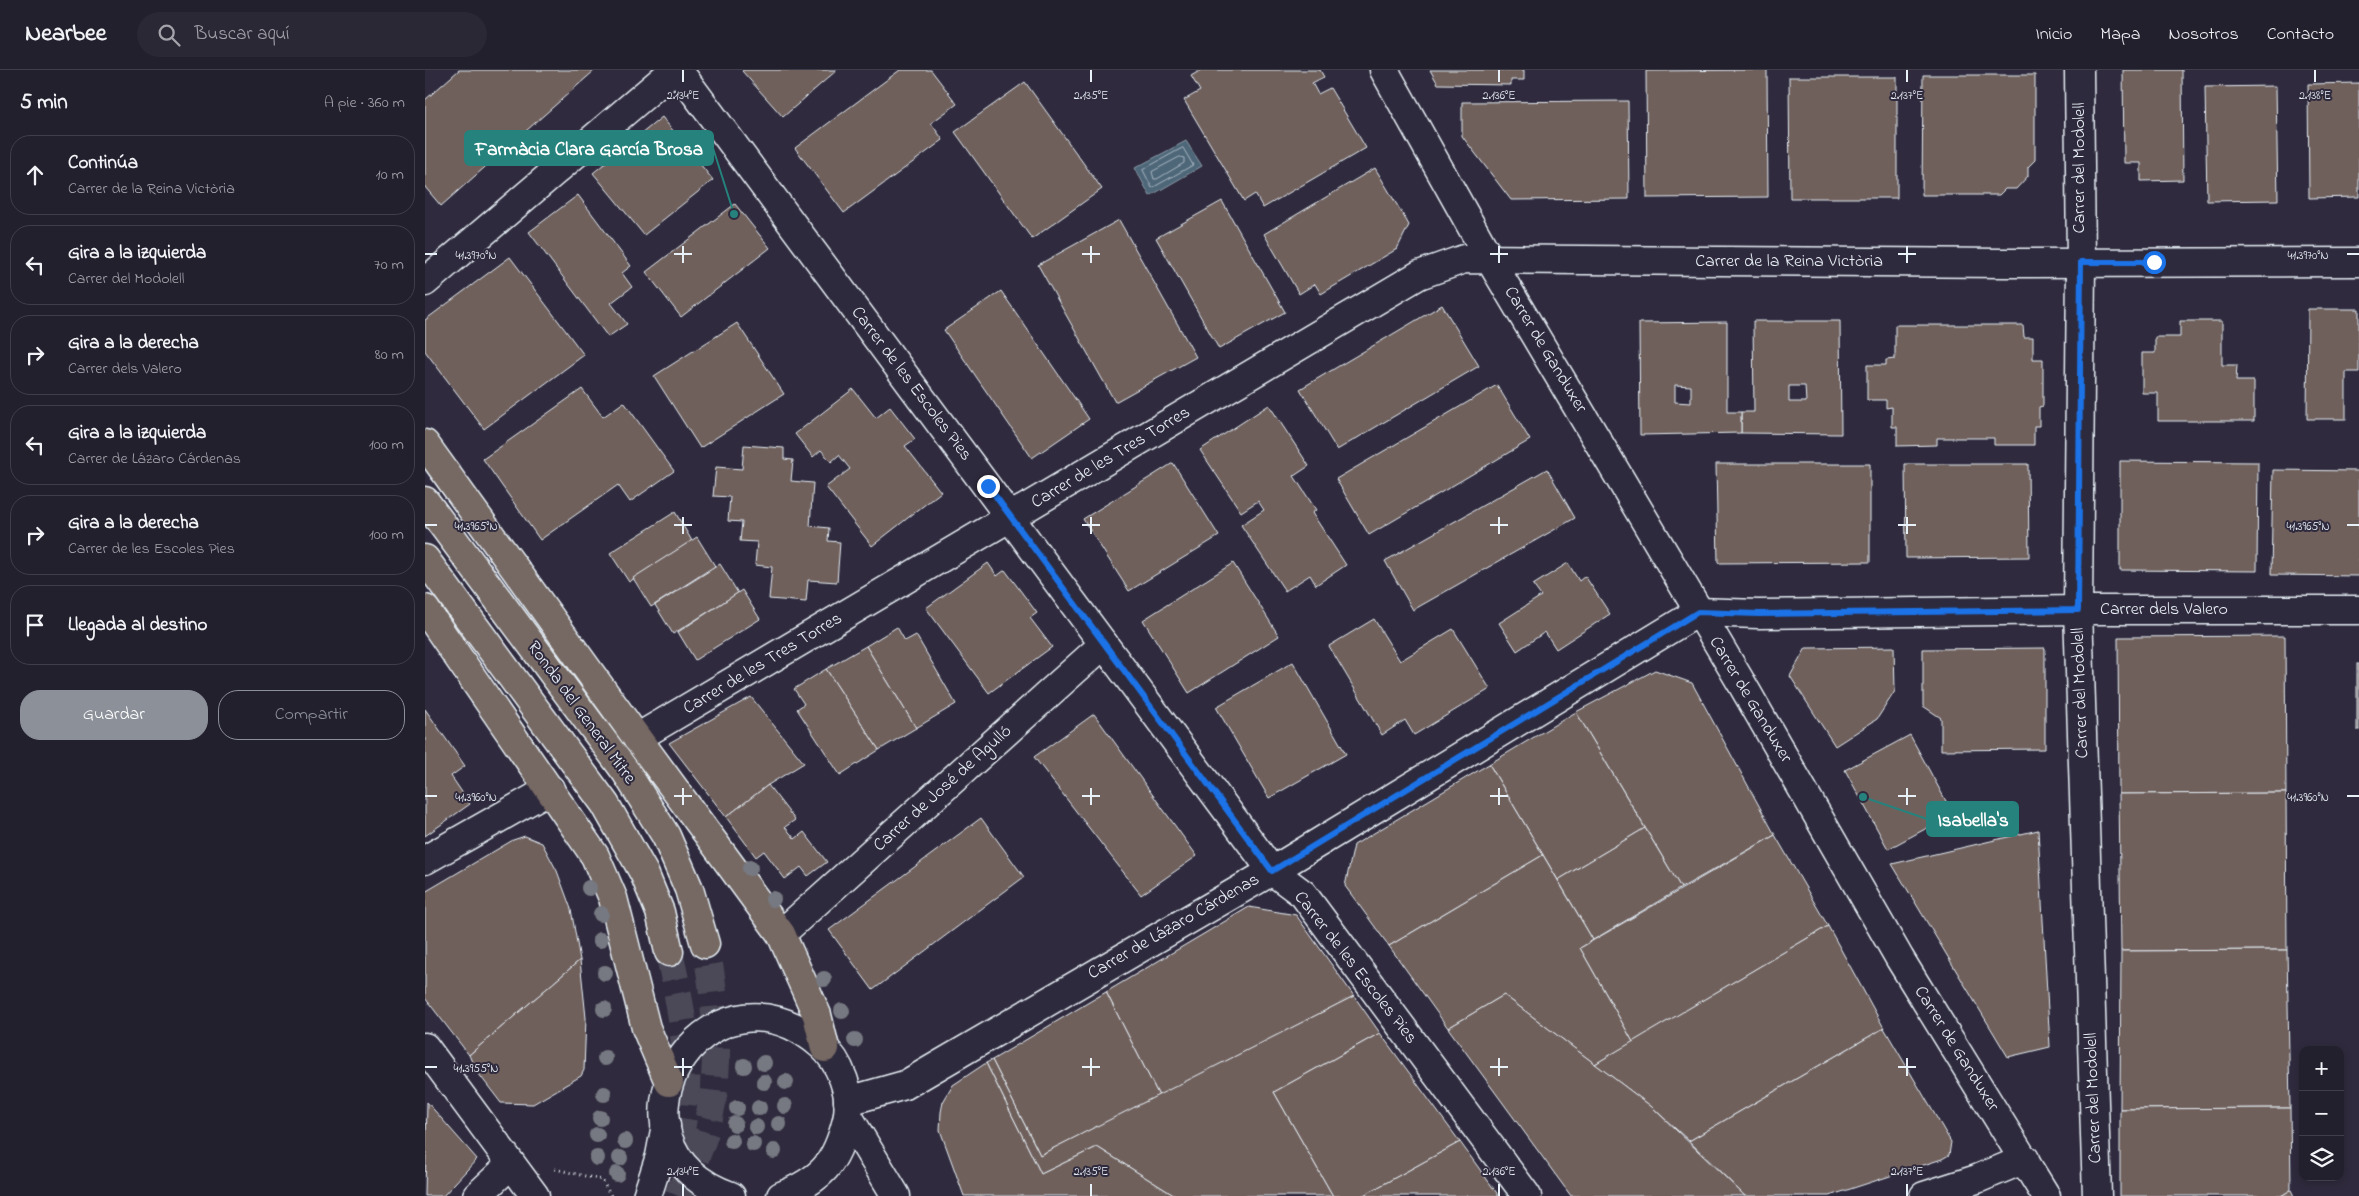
<!DOCTYPE html>
<html lang="es">
<meta charset="utf-8">
<style>
body{margin:0;font-family:"Indie Flower",sans-serif;background:#2b2836;color:#f1f3f6}
.controls{position:absolute;right:15px;bottom:15px;display:grid;overflow:hidden;border-radius:10px;box-shadow:0 2px 8px #0003}
.controls button{width:45px;height:45px;display:grid;place-items:center;padding:0;border:0;border-bottom:1px solid #403e4a;background:#23202e;color:#f1f3f6;font:25px sans-serif}
.stop{position:absolute;width:15px;height:15px;margin:-11px;border:4px solid #1a73e8;border-radius:50%;background:#fff}
.stop.end{background:#1a73e8;border-color:#fff;box-shadow:0 1px 5px #0008}
.list{margin:0;padding:0;list-style:none}
h2{display:flex;justify-content:space-between;align-items:center;height:65px;margin:0;padding:0 20px;font-size:21px}
h2 small{font-size:16px;font-weight:400;color:#a3a3aa}
.list li{display:grid;grid-template-columns:32px 1fr auto;gap:15px;align-items:center;box-sizing:border-box;height:80px;margin:0 10px 10px;padding:0 10px;border:1px solid #403e4a;border-radius:20px}
.list b{display:block;font-size:19px;white-space:nowrap}
.list p{margin:0;font-size:16px;white-space:nowrap;color:#a3a3aa}
.list em{font-size:16px;font-style:normal;color:#a3a3aa}
.actions{display:flex;gap:10px;padding:15px 20px}
.actions a{flex:1;padding:11px 0;border:1px solid #8c9099;border-radius:20px;text-align:center;font-size:18px;color:#8c9099}
.actions .main{background:#8c9099;color:#fff}
.icon{flex:none;width:28px;height:28px;fill:none;stroke:currentColor;stroke-width:2;stroke-linecap:round;stroke-linejoin:round}
.map{position:relative;flex:none;width:1934px;height:1126px;overflow:hidden}
header{display:flex;align-items:center;gap:30px;box-sizing:border-box;height:70px;padding:0 25px;background:#23202e;border-bottom:1px solid #403e4a}
header strong{font-size:24px}
nav{display:flex;gap:28px;margin-inline-start:auto;font-size:18px}
.search{width:350px;height:45px;background:#2b2836;display:flex;align-items:center;gap:12px;box-sizing:border-box;padding:0 18px;border-radius:28px;color:#a3a3aa;font-size:19px}
main{display:flex}
aside{flex:1;background:#23202e}
.map>svg:first-child{display:block}
.water{fill:#4e6678;stroke:#8c9eab}
.lines{fill:none;stroke-linecap:round;stroke-linejoin:round}
.shore{stroke:#aab9c5;stroke-width:1}
.building{fill:#6f605c;stroke:#e8f1f8;fill-rule:evenodd}
.major-tunnel{stroke:#4b4859;stroke-width:28;stroke-dasharray:28 14;stroke-linecap:butt}
.minor-casing{stroke:#e8f1f8;stroke-width:31}
.major-casing{stroke:#e8f1f8;stroke-width:31}
.path{stroke:#e8f1f8;stroke-width:3;stroke-dasharray:1 4;stroke-linecap:butt}
.minor{stroke:#2f2a3d;stroke-width:28}
.major{stroke:#766964;stroke-width:28}
.tree{fill:#767982}
.route{stroke:#1a73e8;stroke-width:6}
.ticks{fill:none;stroke:#e8f1f8;stroke-width:2}
.labels{text-anchor:middle;dominant-baseline:central;stroke-width:4;stroke-linejoin:round;paint-order:stroke}
.street-label{font-size:18px;fill:#e8f1f8;stroke:#2f2a3d}
.ticks-label{font-size:12px;text-anchor:middle;fill:#e8f1f8;stroke:#2f2a3d;stroke-width:4;stroke-linejoin:round;paint-order:stroke}
.leader{fill:none;stroke:#25827c;stroke-width:2}
.callout-dot{fill:#25827c;stroke:#2f2a3d;stroke-width:2}
.callout{fill:#25827c;stroke:#25827c;stroke-width:2}
.callout-label{font-size:19px;text-anchor:middle;font-weight:bold;fill:#fff}
</style>
<header>
<strong>Nearbee</strong>
<div class="search"><svg class="icon" aria-label="search" viewBox="0 0 24 24"><circle cx="10" cy="10" r="6"/><path d="M15 15l6 6"/></svg>Buscar aquí</div>
<nav><a>Inicio</a><a>Mapa</a><a>Nosotros</a><a>Contacto</a></nav>
</header>
<main>
<aside>
<h2>5 min<small>A pie · 360 m</small></h2>
<ul class="list">
<li><svg class="icon" aria-label="ahead" viewBox="0 0 24 24"><path d="M12 20V5M6 11l6-6 6 6"/></svg><div><b>Continúa</b><p>Carrer de la Reina Victòria</p></div><em>10 m</em></li>
<li><svg class="icon" aria-label="left" viewBox="0 0 24 24"><path d="M17 20v-9H6M10 6l-5 5 5 5"/></svg><div><b>Gira a la izquierda</b><p>Carrer del Modolell</p></div><em>70 m</em></li>
<li><svg class="icon" aria-label="right" viewBox="0 0 24 24"><path d="M7 20v-9h11M14 6l5 5-5 5"/></svg><div><b>Gira a la derecha</b><p>Carrer dels Valero</p></div><em>80 m</em></li>
<li><svg class="icon" aria-label="left" viewBox="0 0 24 24"><path d="M17 20v-9H6M10 6l-5 5 5 5"/></svg><div><b>Gira a la izquierda</b><p>Carrer de Lázaro Cárdenas</p></div><em>100 m</em></li>
<li><svg class="icon" aria-label="right" viewBox="0 0 24 24"><path d="M7 20v-9h11M14 6l5 5-5 5"/></svg><div><b>Gira a la derecha</b><p>Carrer de les Escoles Pies</p></div><em>100 m</em></li>
<li><svg class="icon" aria-label="arrive" viewBox="0 0 24 24"><path d="M6 21V4h12l-3 4 3 4H6"/></svg><div><b>Llegada al destino</b></div></li>
</ul>
<div class="actions"><a class="main">Guardar</a><a>Compartir</a></div>
</aside>
<div class="map">
<svg width="1934" height="1126" viewBox="0 0 1934 1126">
<rect width="100%" height="100%" fill="#2f2a3d"/>
<filter id="ink" filterUnits="userSpaceOnUse"><feTurbulence type="fractalNoise" baseFrequency=".02" numOctaves="2"/><feDisplacementMap in="SourceGraphic" scale="10" xChannelSelector="R" yChannelSelector="G"/><feConvolveMatrix kernelMatrix="1 2 1 2 8 2 1 2 1" color-interpolation-filters="sRGB"/></filter>
<g filter="url(#ink)">
<!-- water -->
<path class="water" d="M761,71L777,96L725,126L710,98Z"/>
<g class="lines">
<!-- shore -->
<g class="shore">
<path d="M758,78L768,95L727,118L718,100Z"/>
<path d="M755,87L759,88V93L732,109H729L727,102Z"/>
</g>
</g>
<!-- building -->
<g class="building">
<path d="M34,0H170L16,136L0,117V30Z"/>
<path d="M319,0H412L358,47L317,1Z"/>
<path d="M475,0H506L532,34L506,53L518,70L419,143L370,78Z"/>
<path d="M776,0H895L899,7L887,13L893,24L905,18L941,78L838,138L830,124L819,131L759,30L775,21L766,6Z"/>
<path d="M1005,0H1099V10H1086V15L1013,14Z"/>
<path d="M1342,0L1343,127L1222,128L1221,1Z"/>
<path d="M1698,0H1757L1758,110L1716,111V93H1699Z"/>
<path d="M1498,5H1610V90L1603,97V106L1591,119H1580L1574,125H1497Z"/>
<path d="M1364,7H1472V128H1365Z"/>
<path d="M600,12L677,119L607,169L530,62Z"/>
<path d="M1934,13V127L1884,128L1883,14Z"/>
<path d="M1851,16L1853,130L1782,131L1780,17Z"/>
<path d="M1203,31L1204,129L1086,130L1037,66V32Z"/>
<path d="M237,47L288,110L219,165L168,103Z"/>
<path d="M950,98L984,155L972,179L896,224L890,214L874,224L839,164Z"/>
<path d="M153,125L206,196L197,203L207,217L186,233L202,254L183,267L104,162Z"/>
<path d="M797,131L860,242L794,279L731,168Z"/>
<path d="M310,134L345,178L256,247L221,202Z"/>
<path d="M694,150L771,287L690,332L613,195Z"/>
<path d="M85,187L159,285L59,359L0,281V250Z"/>
<path d="M576,221L664,349L607,388L519,260Z"/>
<path d="M1017,235L1054,296L912,380L875,319Z"/>
<path d="M1883,239H1934V302H1921V349H1882Z"/>
<path d="M1328,251H1415L1416,364L1316,363V342H1329ZM1364,316H1380L1381,332H1364Z"/>
<path d="M1755,251H1797V295H1812L1811,311H1829V351H1733V323H1717V283H1730V267H1755Z"/>
<path d="M1302,252V342H1316V363L1215,365L1214,253ZM1250,315L1266,316V333L1250,332Z"/>
<path d="M312,253L359,324L275,378L229,306Z"/>
<path d="M1470,255H1598L1599,267H1608V289H1618V336L1614,337V356H1609V375H1569V368H1512V375L1472,376V357H1467V337L1461,338V330H1442V295H1461V290L1470,289Z"/>
<path d="M1072,315L1105,370L944,465L911,409Z"/>
<path d="M157,319L178,347L199,332L249,401L205,432L193,415L115,470L58,389Z"/>
<path d="M428,319L451,348L465,337L490,369L480,376L516,422L447,476L401,417L425,399L414,385L406,392L396,380L388,387L370,364Z"/>
<path d="M844,335L884,396L869,406L891,440L887,443L921,495L891,515L885,505L860,521L816,455L839,440L833,431L816,442L775,380Z"/>
<path d="M319,375L359,378V389L368,390L366,411L388,413L385,456L404,458L403,471L415,472L412,512L383,510L381,532L344,529L347,497L330,495L332,472L315,471L317,452L303,451L305,427L288,426L291,397L317,399Z"/>
<path d="M1695,391L1833,392L1832,501L1695,500Z"/>
<path d="M748,393L794,466L704,521L658,449Z"/>
<path d="M1291,394H1445V492L1293,493Z"/>
<path d="M1480,394H1603L1604,487L1481,488Z"/>
<path d="M1122,399L1150,448L988,540L960,491Z"/>
<path d="M1848,400L1934,401V506L1846,505Z"/>
<path d="M250,442L267,471L204,512L185,483Z"/>
<path d="M272,467L290,496L226,537L208,508Z"/>
<path d="M563,493L572,506L580,500L612,543L605,548L627,577L564,623L501,538Z"/>
<path d="M808,493L854,566L764,623L718,550Z"/>
<path d="M1143,493L1154,511L1160,506L1185,544L1131,579L1120,562L1092,581L1074,553L1116,526L1108,515Z"/>
<path d="M295,494L313,523L248,564L230,535Z"/>
<path d="M317,520L335,549L270,590L253,562Z"/>
<path d="M949,549L975,591L1028,559L1065,619L989,665L980,650L957,665L904,576Z"/>
<path d="M472,557L480,571L491,565L531,634L491,658L441,576Z"/>
<path d="M1860,566L1861,723L1694,724L1693,567Z"/>
<path d="M441,576L491,658L454,680L401,599Z"/>
<path d="M1469,577L1470,621L1452,649L1410,676L1365,606L1381,578Z"/>
<path d="M1620,578V679L1516,680V648L1498,636V579Z"/>
<path d="M868,592L921,684L844,728L791,637Z"/>
<rect x="1932" y="594" width="2" height="66"/>
<path d="M401,599L454,680L415,705L372,639L379,634L369,619Z"/>
<path d="M1230,600L1267,613L1350,765L1256,818L1151,642Z"/>
<path d="M326,627L379,693L343,715L301,747L244,673Z"/>
<path d="M0,639L40,696L26,706L45,734L0,766Z"/>
<path d="M1151,642L1220,758L1133,810L1064,694Z"/>
<path d="M669,644L772,786L716,825L609,687Z"/>
<path d="M1485,665L1528,744L1463,779L1420,700Z"/>
<path d="M1064,694L1118,785L964,876L920,816L929,775Z"/>
<path d="M343,715L370,750L360,757L370,769L379,762L402,792L383,806L376,797L360,809L339,781L331,787L301,747Z"/>
<path d="M1861,723L1862,880L1696,881L1694,724Z"/>
<path d="M556,748L599,807L448,920L404,860Z"/>
<path d="M1220,758L1256,818L1168,870L1133,810Z"/>
<path d="M1613,760L1625,977L1583,987L1467,794Z"/>
<path d="M1350,765L1403,856L1208,972L1155,878Z"/>
<path d="M100,766L117,773L132,801L146,839L155,890L44,985L0,928V822L88,770Z"/>
<path d="M1118,785L1168,870L1155,878L1208,972L1170,994L1079,925L1023,958L964,876Z"/>
<path d="M824,837L871,845L929,926L734,1026L681,922Z"/>
<path d="M1403,856L1459,958L1264,1071L1227,1037L1170,994Z"/>
<path d="M1862,880L1865,1038L1695,1039L1696,881Z"/>
<path d="M155,890L161,948L159,1000L156,1006L108,1034L76,1033L50,999L44,985Z"/>
<path d="M681,922L734,1026L615,1085L567,990Z"/>
<path d="M1079,925L1227,1037L1320,1126H1146L1023,958Z"/>
<path d="M929,926L955,963L849,1022L908,1126H750L672,1077L616,1104L561,993L567,990L615,1085Z"/>
<path d="M1459,958L1526,1072L1524,1085L1517,1089L1404,1126H1320L1264,1071Z"/>
<path d="M955,963L1035,1072L937,1126H908L849,1022Z"/>
<path d="M561,993L616,1104L672,1077L750,1126H539L515,1060L516,1042L518,1032L528,1015Z"/>
<path d="M2,1032L52,1089L18,1126H0Z"/>
<path d="M1865,1038L1866,1120L1856,1126H1695V1039Z"/>
<path d="M1035,1072L1074,1126H937Z"/>
<path d="M1866,1120L1869,1126H1856Z"/>
</g>
<g class="lines">
<!-- major-tunnel -->
<g class="major-tunnel">
<path d="M244,882C260,954 273,1025 245,1096"/>
<path d="M253,1126C263,1104 274,1082 281,1059C297,1007 292,927 280,874"/>
</g>
<!-- minor casing -->
<g class="minor-casing">
<g id="minor">
<path d="M253,0L847,801L878,824L1102,1126"/>
<path d="M959,0L1064,188L1317,614L1475,889L1621,1126"/>
<path d="M1654,0L1656,192L1653,540L1672,1126"/>
<path d="M0,212L249,0"/>
<path d="M1273,542L1333,544L1653,540H1934"/>
<path d="M212,668L994,205L1039,189L1580,193L1934,192"/>
<path d="M0,790L125,719"/>
<path d="M356,864L679,574"/>
<path d="M0,977L110,1126"/>
<path d="M423,1031L480,1015L847,801L1273,542"/>
<path d="M423,1046L471,1126"/>
<path d="M52,1126L86,1094"/>
<path d="M222,1126L235,1086L241,1055"/>
<path d="M306,1126C162,1075 279,875 396,975C415,991 428,1025 422,1050C411,1094 397,1109 356,1126"/>
<path d="M1499,1126L1552,1109L1600,1089"/>
</g>
</g>
<!-- major casing -->
<g class="major-casing">
<g id="major">
<path d="M0,374L212,668L356,864L392,945L400,978"/>
<path d="M0,431L201,702L241,766L264,819L280,874"/>
<path d="M0,489L180,734L219,803L235,842L244,882"/>
<path d="M0,539L170,786L188,828L221,958L244,1012"/>
</g>
</g>
<!-- path -->
<path class="path" d="M130,1099L177,1110L186,1126"/>
<!-- minor -->
<use href="#minor" class="minor"/>
<!-- major -->
<use href="#major" class="major"/>
</g>
<!-- trees -->
<g class="tree">
<circle cx="325" cy="798" r="8"/>
<circle cx="164" cy="818" r="8"/>
<circle cx="348" cy="829" r="8"/>
<circle cx="176" cy="844" r="8"/>
<circle cx="175" cy="870" r="8"/>
<circle cx="180" cy="903" r="8"/>
<circle cx="399" cy="909" r="8"/>
<circle cx="179" cy="939" r="8"/>
<circle cx="417" cy="941" r="8"/>
<circle cx="430" cy="970" r="8"/>
<circle cx="180" cy="988" r="8"/>
<circle cx="339" cy="993" r="8"/>
<circle cx="319" cy="996" r="8"/>
<circle cx="339" cy="1012" r="8"/>
<circle cx="361" cy="1012" r="8"/>
<circle cx="179" cy="1024" r="8"/>
<circle cx="360" cy="1036" r="8"/>
<circle cx="312" cy="1038" r="8"/>
<circle cx="334" cy="1038" r="8"/>
<circle cx="175" cy="1048" r="8"/>
<circle cx="310" cy="1054" r="8"/>
<circle cx="354" cy="1054" r="8"/>
<circle cx="331" cy="1057" r="8"/>
<circle cx="172" cy="1065" r="8"/>
<circle cx="200" cy="1071" r="8"/>
<circle cx="307" cy="1071" r="8"/>
<circle cx="328" cy="1074" r="8"/>
<circle cx="349" cy="1081" r="8"/>
<circle cx="172" cy="1088" r="8"/>
<circle cx="195" cy="1088" r="8"/>
<circle cx="192" cy="1104" r="8"/>
</g>
</g>
<g class="lines" filter="url(#ink)">
<!-- route -->
<path class="route" d="M563,416L847,801L1273,542L1333,544L1653,540L1656,192H1729"/>
</g>
<!-- ticks -->
<path class="ticks" d="M258,0V12M666,0V12M1074,0V12M1482,0V12M1890,0V12M258,176V193M666,176V193M1074,176V193M1482,176V193M0,184H12M249,184H267M657,184H675M1065,184H1083M1473,184H1491M1922,184H1934M258,447V464M666,447V464M1074,447V464M1482,447V464M0,455H12M249,455H267M657,455H675M1065,455H1083M1473,455H1491M1922,455H1934M258,718V735M666,718V735M1074,718V735M1482,718V735M0,726H12M249,726H267M657,726H675M1065,726H1083M1473,726H1491M1922,726H1934M258,988V1006M666,988V1006M1074,988V1006M1482,988V1006M0,997H12M249,997H267M657,997H675M1065,997H1083M1473,997H1491M258,1114V1126M666,1114V1126M1074,1114V1126M1482,1114V1126"/>
<g class="labels">
<!-- street labels -->
<g class="street-label">
<text transform="translate(1655 98) rotate(-90)">Carrer del Modolell</text>
<text x="1364" y="192">Carrer de la Reina Victòria</text>
<text transform="translate(1120 280) rotate(59)">Carrer de Ganduxer</text>
<text transform="translate(486 314) rotate(53)">Carrer de les Escoles Pies</text>
<text transform="translate(686 388) rotate(-31)">Carrer de les Tres Torres</text>
<text x="1739" y="540">Carrer dels Valero</text>
<text transform="translate(338 594) rotate(-31)">Carrer de les Tres Torres</text>
<text transform="translate(1656 623) rotate(-92)">Carrer del Modolell</text>
<text transform="translate(1325 630) rotate(59)">Carrer de Ganduxer</text>
<text transform="translate(156 643) rotate(54)">Ronda del General Mitre</text>
<text transform="translate(518 719) rotate(-42)">Carrer de José de Agulló</text>
<text transform="translate(749 857) rotate(-30)">Carrer de Lázaro Cárdenas</text>
<text transform="translate(930 898) rotate(52)">Carrer de les Escoles Pies</text>
<text transform="translate(1531 979) rotate(58)">Carrer de Ganduxer</text>
<text transform="translate(1669 1028) rotate(-92)">Carrer del Modolell</text>
</g>
</g>
<g class="ticks-label">
<text x="258" y="29">2.134°E</text>
<text x="666" y="29">2.135°E</text>
<text x="1074" y="29">2.136°E</text>
<text x="1482" y="29">2.137°E</text>
<text x="1890" y="29">2.138°E</text>
<text x="51" y="189">41.3970°N</text>
<text x="1883" y="189">41.3970°N</text>
<text x="51" y="460">41.3965°N</text>
<text x="1883" y="460">41.3965°N</text>
<text x="51" y="731">41.3960°N</text>
<text x="1883" y="731">41.3960°N</text>
<text x="51" y="1002">41.3955°N</text>
<text x="258" y="1105">2.134°E</text>
<text x="666" y="1105">2.135°E</text>
<text x="1074" y="1105">2.136°E</text>
<text x="1482" y="1105">2.137°E</text>
</g>
<!-- callouts -->
<path class="leader" d="M309 144L288 78M1438 727L1502 749"/>
<g class="callout-dot">
<circle cx="309" cy="144" r="5"/>
<circle cx="1438" cy="727" r="5"/>
</g>
<g class="callout">
<rect x="40" y="61" width="248" height="34" rx="5"/>
<rect x="1502" y="732" width="91" height="34" rx="5"/>
</g>
<g class="callout-label">
<text x="164" y="85">Farmàcia Clara García Brosa</text>
<text x="1548" y="756">Isabella's</text>
</g>
</svg>
<div class="controls">
<button>+</button>
<button>−</button>
<button><svg class="icon" aria-label="layers" viewBox="0 0 24 24"><path d="M12 4l9 5-9 5-9-5zM3 14l9 5 9-5"/></svg></button>
</div>
<div class="stop" style="left:1729px;top:192px"></div>
<div class="stop end" style="left:563px;top:416px"></div>
</div>
</main>
